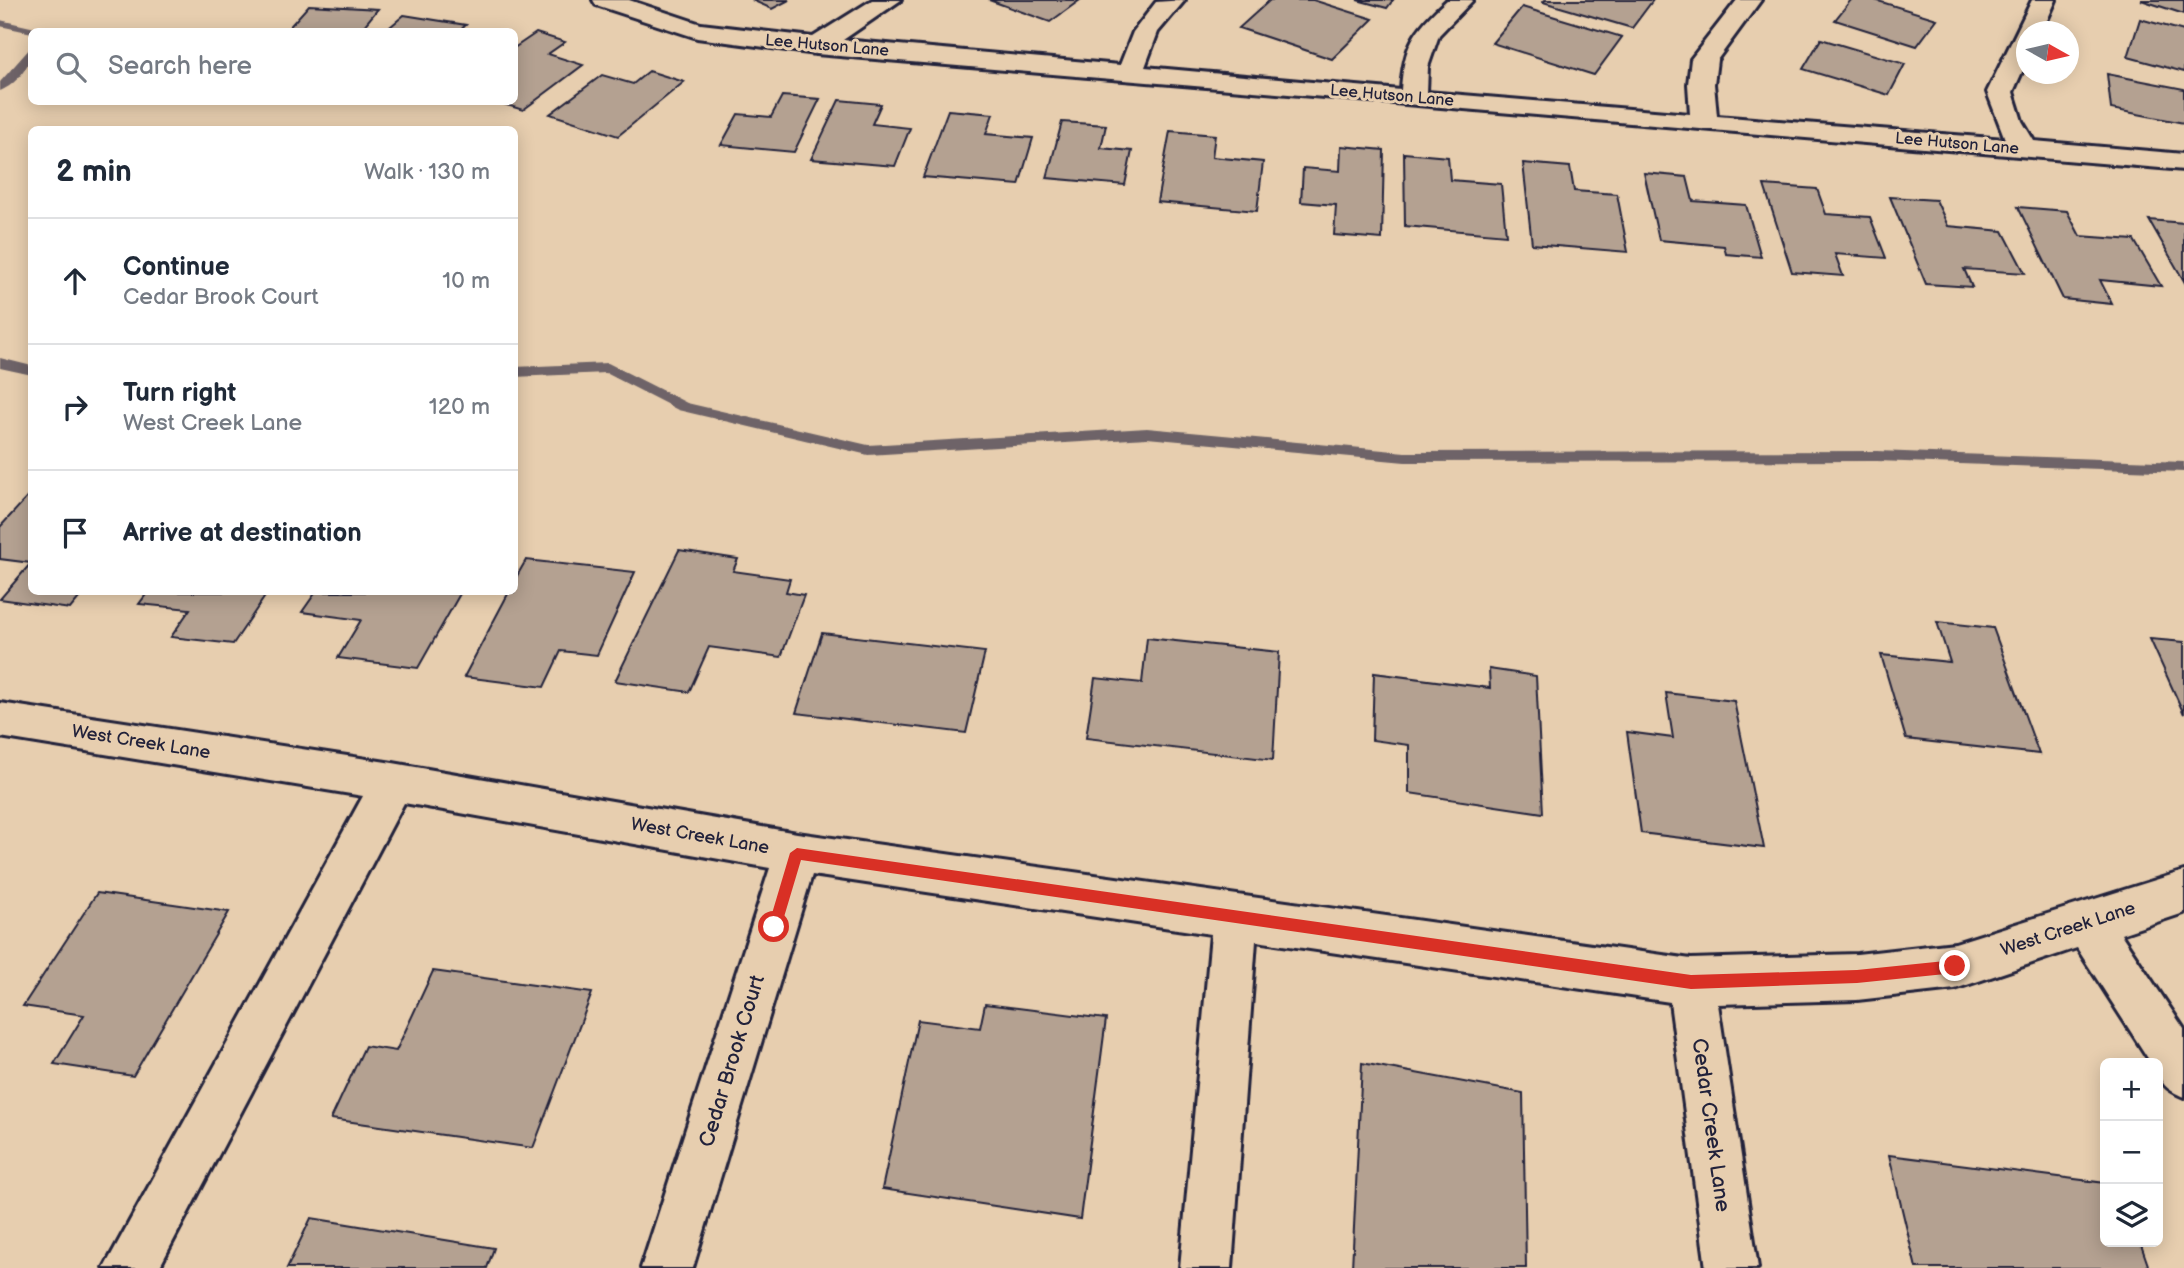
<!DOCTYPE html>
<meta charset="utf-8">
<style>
body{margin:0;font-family:"Balsamiq Sans",sans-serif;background:#f6f6f7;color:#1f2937}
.controls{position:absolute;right:21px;bottom:21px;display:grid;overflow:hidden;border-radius:10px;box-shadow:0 4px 18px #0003}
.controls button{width:63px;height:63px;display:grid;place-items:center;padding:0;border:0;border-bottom:2px solid #e0e1e3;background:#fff;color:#1f2937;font:35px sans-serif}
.compass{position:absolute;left:2016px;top:21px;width:63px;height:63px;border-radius:50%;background:#fff;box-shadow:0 4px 18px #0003;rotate:98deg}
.stop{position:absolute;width:21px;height:21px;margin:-16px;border:5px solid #d93025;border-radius:50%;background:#fff}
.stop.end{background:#d93025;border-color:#fff;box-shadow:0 2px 7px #0008}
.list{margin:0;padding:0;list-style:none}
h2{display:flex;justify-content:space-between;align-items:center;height:91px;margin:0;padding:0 28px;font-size:30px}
h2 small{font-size:23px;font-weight:400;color:#747a83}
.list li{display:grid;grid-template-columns:46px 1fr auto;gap:21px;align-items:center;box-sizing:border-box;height:126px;padding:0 28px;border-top:2px solid #e0e1e3}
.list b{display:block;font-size:26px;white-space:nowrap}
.list p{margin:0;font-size:23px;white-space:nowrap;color:#747a83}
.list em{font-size:23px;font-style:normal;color:#747a83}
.icon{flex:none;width:38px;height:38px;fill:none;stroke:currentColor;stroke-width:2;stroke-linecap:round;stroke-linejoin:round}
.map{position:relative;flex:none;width:2184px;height:1268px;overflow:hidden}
.search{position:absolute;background:#fff;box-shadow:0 4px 18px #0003;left:28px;top:28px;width:490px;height:77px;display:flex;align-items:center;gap:18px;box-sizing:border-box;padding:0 24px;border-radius:10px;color:#747a83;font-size:26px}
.panel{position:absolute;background:#fff;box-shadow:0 4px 18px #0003;left:28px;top:126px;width:490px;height:469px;border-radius:10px}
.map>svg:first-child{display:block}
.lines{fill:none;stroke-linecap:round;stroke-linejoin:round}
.stream{fill:#6e6468;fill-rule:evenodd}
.building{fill:#b4a191;stroke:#22223b;stroke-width:2}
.minor-casing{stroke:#22223b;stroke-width:6}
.minor{fill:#e7ceaf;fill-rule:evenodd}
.route{fill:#d93025}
.labels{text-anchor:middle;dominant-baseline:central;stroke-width:6;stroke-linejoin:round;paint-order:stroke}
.far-street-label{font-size:16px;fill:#22223b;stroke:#e7ceaf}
.street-label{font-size:18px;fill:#22223b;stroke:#e7ceaf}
.near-street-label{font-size:21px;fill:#22223b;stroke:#e7ceaf}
</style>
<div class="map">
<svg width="2184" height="1268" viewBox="0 0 2184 1268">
<rect width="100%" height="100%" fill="#e7ceaf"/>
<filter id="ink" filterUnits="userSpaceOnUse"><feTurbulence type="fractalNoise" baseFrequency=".0143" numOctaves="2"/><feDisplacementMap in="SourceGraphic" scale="14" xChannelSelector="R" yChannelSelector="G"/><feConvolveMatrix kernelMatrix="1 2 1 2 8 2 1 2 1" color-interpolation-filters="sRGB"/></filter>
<g filter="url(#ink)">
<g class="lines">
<!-- stream -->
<g class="stream">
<path d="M0,20L44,30L45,32L32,33L0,26Z"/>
<path d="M32,46C32,65 17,84 0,91V82Z"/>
<path d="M0,358L32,366V375L0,368Z"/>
<path d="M608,363L687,403L868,445L1147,428L1405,452L1877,451L2184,462V472L1877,461L1405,462L1147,438L868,455L678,410L606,373L514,377V367Z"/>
</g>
</g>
<!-- building -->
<g class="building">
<path d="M752,0H789L772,9Z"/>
<path d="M989,0H1080L1050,22Z"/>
<path d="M1270,0H1313L1373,19L1332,59L1239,28Z"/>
<path d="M1357,0H1393L1387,8Z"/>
<path d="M1545,0H1653L1632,28L1543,2Z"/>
<path d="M1851,0H1875L1937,19L1917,46L1835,20Z"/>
<path d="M2141,0H2184V14Z"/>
<path d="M309,5L378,9L359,32H285Z"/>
<path d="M1522,7L1622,37L1594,75L1492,43Z"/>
<path d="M404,15L466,25L458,32H384Z"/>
<path d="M2140,19L2184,31V72L2128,57Z"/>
<path d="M536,33L565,42L548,54L583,65L523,110L497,102H514V48Z"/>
<path d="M1821,39L1905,64L1889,95L1803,69Z"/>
<path d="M649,71L684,82L618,136L550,114L602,75L633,84Z"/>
<path d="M2107,74L2184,89V123L2111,109Z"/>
<path d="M782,96L820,99L794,152L721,145L738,114L771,117Z"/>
<path d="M839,100L881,104L872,124L910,128L895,166L811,159Z"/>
<path d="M948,110L993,114L986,134L1033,138L1019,185L923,177Z"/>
<path d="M1062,122L1106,125L1101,148L1132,151L1125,185L1047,178Z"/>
<path d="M1170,131L1215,135L1212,157L1263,162L1257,211L1157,202Z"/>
<path d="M1341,146L1384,150L1382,239L1334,235L1336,205L1301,202L1303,168L1340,171Z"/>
<path d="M1404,153L1448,157L1450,180L1501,184L1506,235L1405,226Z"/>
<path d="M1523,163L1570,167L1574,191L1617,194L1628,252L1532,244Z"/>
<path d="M1644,173L1687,177L1693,201L1746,205L1761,257L1726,254L1724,246L1659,240Z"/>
<path d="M1764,185L1817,189L1826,214L1870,217L1886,258L1835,254L1843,276L1792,272Z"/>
<path d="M1890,197L1936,200L1948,226L2003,231L2025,273L1964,269L1972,287L1926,284Z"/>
<path d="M2018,207L2067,211L2080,236L2134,240L2161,286L2100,280L2112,304L2063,299Z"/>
<path d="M2149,220L2184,223V281Z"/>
<path d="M32,492V592H84L70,609L0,599L31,563L0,559V527Z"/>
<path d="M679,550L738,559L733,571L790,579L786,592L804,595L781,657L709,647L689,692L615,681Z"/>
<path d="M526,560L635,572L597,655L561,651L544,687L464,677L509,592H514V581Z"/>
<path d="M148,592H268L233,644L171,637L190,609L139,604Z"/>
<path d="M316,592H461L418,668L338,658L361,620L302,612Z"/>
<path d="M1937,622L1993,628L2039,754L1906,739L1881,655L1950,662Z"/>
<path d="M822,633L985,652L966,733L796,713Z"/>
<path d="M1147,638L1279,652L1273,760L1086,738L1095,678L1142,683Z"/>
<path d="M2150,639L2184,642V714Z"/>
<path d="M1489,669L1536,676L1543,813L1409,793V745L1372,740L1374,673L1490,688Z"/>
<path d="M1666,693L1734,701L1764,848L1641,833L1627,732L1673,738Z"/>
<path d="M97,893L229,912L133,1076L54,1064L84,1015L23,1006Z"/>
<path d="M433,971L592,993L533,1148L331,1119L365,1046L396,1051Z"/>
<path d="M985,1004L1106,1019L1080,1219L882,1189L918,1020L980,1028Z"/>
<path d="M1362,1063L1523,1093L1526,1268H1352Z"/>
<path d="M1889,1155L2105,1183V1242H2140L2149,1268H1916Z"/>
<path d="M311,1218L494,1248L487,1268H287Z"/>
</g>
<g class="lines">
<!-- minor casing -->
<g class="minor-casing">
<g id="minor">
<path d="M593,0H629L701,24L813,37L872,0H901L843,40L1120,65L1133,32L1156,2L1185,0L1158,32L1145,67L1401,90C1404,44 1414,30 1447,0H1473L1439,35L1428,67L1427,92L1690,114L1688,84L1691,59L1737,0H1761L1717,60L1714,84L1717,116L2005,139L1987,92L2032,0H2056L2042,32H2026V63L2013,92L2022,121L2034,141L2184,154V170L816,54L697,38L596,5Z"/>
<path d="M0,703L393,763L797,833L1691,959L1857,954L1955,943L2184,871V913L2121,934L2184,1029V1097C2167,1090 2158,1083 2158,1063H2151L2077,948L1955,989L1857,1000L1718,1004L1758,1268H1706L1670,1002L1256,941L1232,1268H1180L1211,934L812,875L693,1268H641L770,868L404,803L159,1268H104L363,796L0,737Z"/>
</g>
</g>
<!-- minor -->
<use href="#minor" class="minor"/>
</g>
</g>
<!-- route -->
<path class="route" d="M797,848L1691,975L1857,970L1955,960L1962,966L1955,973L1857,983L1691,989L801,860L781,927L774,933L768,927L790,853Z"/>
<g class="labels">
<!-- far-street labels -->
<g class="far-street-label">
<text transform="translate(827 46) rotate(5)">Lee Hutson Lane</text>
<text transform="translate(1392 96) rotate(5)">Lee Hutson Lane</text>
<text transform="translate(1957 144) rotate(5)">Lee Hutson Lane</text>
</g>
<!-- street labels -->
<g class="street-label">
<text transform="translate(141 742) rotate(9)">West Creek Lane</text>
<text transform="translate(700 836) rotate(10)">West Creek Lane</text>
<text transform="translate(2068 929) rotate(-18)">West Creek Lane</text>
</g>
<!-- near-street labels -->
<g class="near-street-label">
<text transform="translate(732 1061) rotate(-73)">Cedar Brook Court</text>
<text transform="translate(1711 1125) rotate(82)">Cedar Creek Lane</text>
</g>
</g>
</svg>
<div class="controls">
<button>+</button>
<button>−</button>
<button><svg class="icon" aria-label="layers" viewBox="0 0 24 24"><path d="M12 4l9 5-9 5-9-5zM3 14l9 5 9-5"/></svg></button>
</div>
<svg class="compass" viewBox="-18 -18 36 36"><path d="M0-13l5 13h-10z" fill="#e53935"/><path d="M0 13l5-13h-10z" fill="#747a83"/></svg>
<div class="stop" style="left:774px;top:927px"></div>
<div class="stop end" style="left:1955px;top:966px"></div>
<div class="search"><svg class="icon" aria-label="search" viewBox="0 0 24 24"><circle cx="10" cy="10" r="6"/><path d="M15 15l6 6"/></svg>Search here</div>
<section class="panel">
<h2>2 min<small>Walk · 130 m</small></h2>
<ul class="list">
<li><svg class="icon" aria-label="ahead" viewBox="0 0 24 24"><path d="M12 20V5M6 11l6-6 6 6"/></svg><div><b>Continue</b><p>Cedar Brook Court</p></div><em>10 m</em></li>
<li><svg class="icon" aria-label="right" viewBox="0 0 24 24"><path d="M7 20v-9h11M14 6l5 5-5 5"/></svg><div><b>Turn right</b><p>West Creek Lane</p></div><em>120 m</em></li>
<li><svg class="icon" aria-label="arrive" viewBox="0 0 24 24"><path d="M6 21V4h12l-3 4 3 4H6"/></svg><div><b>Arrive at destination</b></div></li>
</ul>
</section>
</div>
